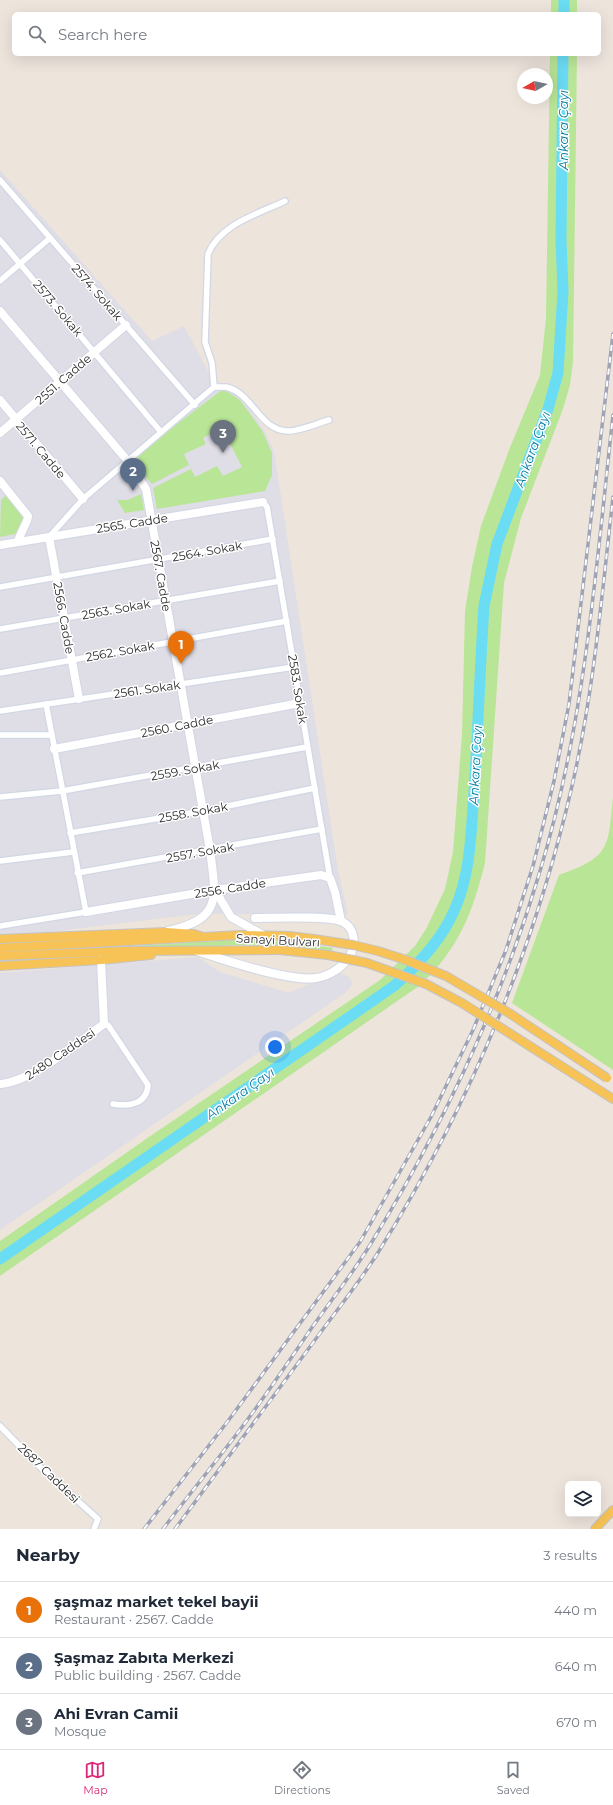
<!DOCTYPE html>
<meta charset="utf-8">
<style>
body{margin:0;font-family:Montserrat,sans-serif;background:#f6f6f7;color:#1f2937}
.controls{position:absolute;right:12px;bottom:12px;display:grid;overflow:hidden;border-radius:6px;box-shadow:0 4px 16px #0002}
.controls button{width:36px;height:36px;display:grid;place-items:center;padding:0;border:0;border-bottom:1px solid #e0e1e3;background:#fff;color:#1f2937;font:20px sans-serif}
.compass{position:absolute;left:517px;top:68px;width:36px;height:36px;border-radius:50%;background:#fff;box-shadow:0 4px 16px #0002;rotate:261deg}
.you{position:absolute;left:275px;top:1047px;width:14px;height:14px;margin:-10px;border:3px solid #fff;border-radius:50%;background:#1a73e8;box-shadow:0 0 0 6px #1a73e833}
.badge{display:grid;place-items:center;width:26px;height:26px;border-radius:50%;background:#db2777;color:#fff;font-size:13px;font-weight:700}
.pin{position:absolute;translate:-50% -33px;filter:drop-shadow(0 1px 2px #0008)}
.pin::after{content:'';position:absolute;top:21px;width:14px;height:12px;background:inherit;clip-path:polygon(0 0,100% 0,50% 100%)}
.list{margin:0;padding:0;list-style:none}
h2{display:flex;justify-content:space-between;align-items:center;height:52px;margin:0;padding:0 16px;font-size:17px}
h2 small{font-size:13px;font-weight:400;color:#747a83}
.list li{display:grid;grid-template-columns:26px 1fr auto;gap:12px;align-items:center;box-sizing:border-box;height:56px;padding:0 16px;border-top:1px solid #e0e1e3}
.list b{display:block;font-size:15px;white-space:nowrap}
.list p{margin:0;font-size:13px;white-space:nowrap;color:#747a83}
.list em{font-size:13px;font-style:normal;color:#747a83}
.icon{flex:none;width:22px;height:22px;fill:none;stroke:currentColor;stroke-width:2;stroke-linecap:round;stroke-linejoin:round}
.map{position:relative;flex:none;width:613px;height:1529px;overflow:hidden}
.search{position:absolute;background:#fff;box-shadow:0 4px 16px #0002;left:12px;right:12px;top:12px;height:44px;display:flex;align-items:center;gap:10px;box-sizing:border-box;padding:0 14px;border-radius:6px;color:#747a83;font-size:15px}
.sheet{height:220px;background:#fff}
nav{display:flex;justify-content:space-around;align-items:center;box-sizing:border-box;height:56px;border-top:1px solid #e0e1e3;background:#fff;font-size:11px;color:#747a83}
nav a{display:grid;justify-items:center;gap:2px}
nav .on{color:#db2777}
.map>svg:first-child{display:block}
.industrial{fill:#dfdde5}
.green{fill:#b9e696}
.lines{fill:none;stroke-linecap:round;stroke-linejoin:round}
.river{stroke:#6adcf4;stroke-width:11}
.street-casing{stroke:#d1d7e4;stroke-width:8}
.secondary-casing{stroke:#d1d7e4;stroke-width:10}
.primary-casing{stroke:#c4c4c4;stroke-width:10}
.street{stroke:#fff;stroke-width:5.5}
.secondary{stroke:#fff;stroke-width:8}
.primary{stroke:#f7c357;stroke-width:8}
.rail-casing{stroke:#9ea4b6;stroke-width:3.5}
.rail{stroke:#fff;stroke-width:2;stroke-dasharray:6;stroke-linecap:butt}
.primary-bridge-casing{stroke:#c4c4c4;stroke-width:10;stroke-linecap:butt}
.primary-bridge{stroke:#f7c357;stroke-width:8}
.labels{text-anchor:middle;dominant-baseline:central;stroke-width:3;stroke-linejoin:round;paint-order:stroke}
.street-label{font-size:12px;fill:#2b2b2b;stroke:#fff}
.water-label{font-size:13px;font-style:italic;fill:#077ba2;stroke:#fff}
</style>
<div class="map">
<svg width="613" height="1529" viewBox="0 0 613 1529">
<rect width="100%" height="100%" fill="#ede4dc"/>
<!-- industrial -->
<g class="industrial">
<path d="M0,170L152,341L184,326L210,375L218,383L241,397L264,430L274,451L338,871L348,914H197L0,938Z"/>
<path d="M198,957L220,972L289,993L336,972L348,976L353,984L345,993L0,1230V973Z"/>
</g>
<!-- green -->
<g class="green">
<rect x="551" y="0" width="26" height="14"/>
<path d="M550,54H577L573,362L570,385L563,409L521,518L504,583L485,863C472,914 459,949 419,986L0,1276V1241L146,1139L380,980L415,946L426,929L445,889L453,852L462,734L465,611L472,567L481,526L509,450L540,375L546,318Z"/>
<path d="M223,389L240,400L263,432L272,453V475L265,491L157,509L153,488L191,469L195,477L217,466L223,476L242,467L222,428L203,438L206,444L184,454L189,465L152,484L130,460Z"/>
<path d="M141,494L144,510L125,513L117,500H128Z"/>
<path d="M6,495L24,519L15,534L0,537L1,500Z"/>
<path d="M613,797V1070L512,1003L559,875C611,857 608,847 613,797Z"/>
<path d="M234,940L292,942L333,948L332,951L272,945H233L0,960V954Z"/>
</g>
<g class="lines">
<!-- river -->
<g class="river">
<path d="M564,14V0"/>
<path d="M0,1259L394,986C418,965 441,941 454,911C471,874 471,831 474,792C478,730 480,668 484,606L497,544L548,409L558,373L563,291L561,240L563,54"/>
</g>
<!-- street casing -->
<g class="street-casing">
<g id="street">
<path d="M0,180L195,405"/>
<path d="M0,240L161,432"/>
<path d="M0,281L50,238"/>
<path d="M214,387L212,363L205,342L208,254C220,224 258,214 285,201"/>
<path d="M263,502L267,507L330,878"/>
<path d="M49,537L83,499L214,387C218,387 223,387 226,387C253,393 259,430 287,431C298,432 318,423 329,420"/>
<path d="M0,587L273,539"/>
<path d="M0,629L280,581"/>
<path d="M0,673L287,621"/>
<path d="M0,711L294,667"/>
<path d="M0,735H52"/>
<path d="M0,797L62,791L307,747"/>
<path d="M70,833L203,811L315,788"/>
<path d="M0,861L73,852"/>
<path d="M77,873L322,829"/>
<path d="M0,926L86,912L46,704"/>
<path d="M104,1024L108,1025L148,1085C147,1104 129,1107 113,1104"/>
<path d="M0,1426L40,1467L98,1519L94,1529"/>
</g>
</g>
<!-- secondary casing -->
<g class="secondary-casing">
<g id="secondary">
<path d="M0,311L127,460L146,489L210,850C216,897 223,919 168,931"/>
<path d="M0,400L83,499"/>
<path d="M0,433L126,325"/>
<path d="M0,481L28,516C28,522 20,533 18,542"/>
<path d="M49,537L79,699"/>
<path d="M0,545L263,502"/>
<path d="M54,749L300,703"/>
<path d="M215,890L231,917L263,935"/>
<path d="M86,912L215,890L321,875L330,878L335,892L341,921"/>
<path d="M197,951C224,960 289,982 316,978C329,976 342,968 349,957C356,946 356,929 343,922C330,915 273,918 255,918"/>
<path d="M0,1084C31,1082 77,1043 104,1024L101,960"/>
</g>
</g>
<!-- primary casing -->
<g class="primary-casing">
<g id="primary">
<path d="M0,939L166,932L194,934L200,936"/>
<path d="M0,948L240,935L289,936L314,939"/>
<path d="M0,956L125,951L280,950"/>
<path d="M0,966L101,960L151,955"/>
<path d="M602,1092L613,1099"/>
<path d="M595,1529L613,1510"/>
</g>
</g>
<!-- street -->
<use href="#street" class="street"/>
<!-- secondary -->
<use href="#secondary" class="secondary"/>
<!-- primary -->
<use href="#primary" class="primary"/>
<!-- rail casing -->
<g class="rail-casing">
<g id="rail">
<path d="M144,1529L228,1421L360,1242L431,1117L473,1030L506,950L533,866L554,781L569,704L613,334"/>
<path d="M163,1529C188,1496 214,1464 239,1431C265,1397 289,1361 313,1326C332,1299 353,1273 370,1245C442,1128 501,1003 540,871C585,723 596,568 613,415"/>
<path d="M175,1529C222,1466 269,1403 315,1340C336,1311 360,1282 379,1251C468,1108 534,951 572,786C594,691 602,593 613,497"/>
</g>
</g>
<!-- rail -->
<use href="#rail" class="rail"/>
<!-- primary-bridge casing -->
<g class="primary-bridge-casing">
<g id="primary-bridge">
<path d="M314,939L353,945L378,951L403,959L446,976L509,1013L607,1078"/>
<path d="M280,950L328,955L367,963L426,984L462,1003L602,1092"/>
</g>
</g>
<!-- primary-bridge -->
<use href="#primary-bridge" class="primary-bridge"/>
</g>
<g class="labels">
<!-- street labels -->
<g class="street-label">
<text transform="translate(97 292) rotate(49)">2574. Sokak</text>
<text transform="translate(58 308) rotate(50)">2573. Sokak</text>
<text transform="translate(63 379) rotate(-41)">2551. Cadde</text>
<text transform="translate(41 450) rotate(50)">2571. Cadde</text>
<text transform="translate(132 523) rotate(-9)">2565. Cadde</text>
<text transform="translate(207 551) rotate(-10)">2564. Sokak</text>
<text transform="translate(161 576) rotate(80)">2567. Cadde</text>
<text transform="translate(116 609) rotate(-10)">2563. Sokak</text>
<text transform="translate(64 618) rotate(80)">2566. Cadde</text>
<text transform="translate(120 651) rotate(-10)">2562. Sokak</text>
<text transform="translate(147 689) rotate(-8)">2561. Sokak</text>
<text transform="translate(298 689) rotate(81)">2583. Sokak</text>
<text transform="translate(177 726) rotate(-11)">2560. Cadde</text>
<text transform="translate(185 770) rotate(-10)">2559. Sokak</text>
<text transform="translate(193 812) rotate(-10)">2558. Sokak</text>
<text transform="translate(200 852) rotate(-10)">2557. Sokak</text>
<text transform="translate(230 888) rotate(-9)">2556. Cadde</text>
<text transform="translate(278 940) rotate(3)">Sanayi Bulvarı</text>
<text transform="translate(60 1054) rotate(-34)">2480 Caddesi</text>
<text transform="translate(49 1473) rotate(44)">2687 Caddesi</text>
</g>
<!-- water labels -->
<g class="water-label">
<text transform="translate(563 130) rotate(-90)">Ankara Çayı</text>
<text transform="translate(532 449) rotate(-70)">Ankara Çayı</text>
<text transform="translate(475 765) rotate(-87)">Ankara Çayı</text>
<text transform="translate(240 1093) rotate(-35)">Ankara Çayı</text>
</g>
</g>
</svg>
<div class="controls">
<button><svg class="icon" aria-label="layers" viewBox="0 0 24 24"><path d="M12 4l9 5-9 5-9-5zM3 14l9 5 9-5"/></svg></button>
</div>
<svg class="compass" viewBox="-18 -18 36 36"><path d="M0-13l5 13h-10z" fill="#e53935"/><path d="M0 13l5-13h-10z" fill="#747a83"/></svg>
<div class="you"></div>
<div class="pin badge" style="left:181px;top:664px;background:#e8710a">1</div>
<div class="pin badge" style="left:133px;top:491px;background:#5c6f8a">2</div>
<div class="pin badge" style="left:223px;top:453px;background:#6b7280">3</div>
<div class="search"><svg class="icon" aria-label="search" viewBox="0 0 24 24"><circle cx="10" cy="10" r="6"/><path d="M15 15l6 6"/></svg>Search here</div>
</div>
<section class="sheet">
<h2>Nearby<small>3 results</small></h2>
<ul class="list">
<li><span class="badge" style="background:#e8710a">1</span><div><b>şaşmaz market tekel bayii</b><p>Restaurant · 2567. Cadde</p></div><em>440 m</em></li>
<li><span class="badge" style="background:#5c6f8a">2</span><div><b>Şaşmaz Zabıta Merkezi</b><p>Public building · 2567. Cadde</p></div><em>640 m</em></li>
<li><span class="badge" style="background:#6b7280">3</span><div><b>Ahi Evran Camii</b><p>Mosque</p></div><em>670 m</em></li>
</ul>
</section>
<nav>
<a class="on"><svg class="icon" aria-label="map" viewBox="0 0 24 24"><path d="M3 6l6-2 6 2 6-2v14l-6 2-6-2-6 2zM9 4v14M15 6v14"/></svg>Map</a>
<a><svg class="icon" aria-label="directions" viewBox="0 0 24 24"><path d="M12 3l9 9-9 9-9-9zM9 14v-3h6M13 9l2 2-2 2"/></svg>Directions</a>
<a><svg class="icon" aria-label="saved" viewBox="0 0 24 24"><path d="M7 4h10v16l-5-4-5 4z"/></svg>Saved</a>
</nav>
